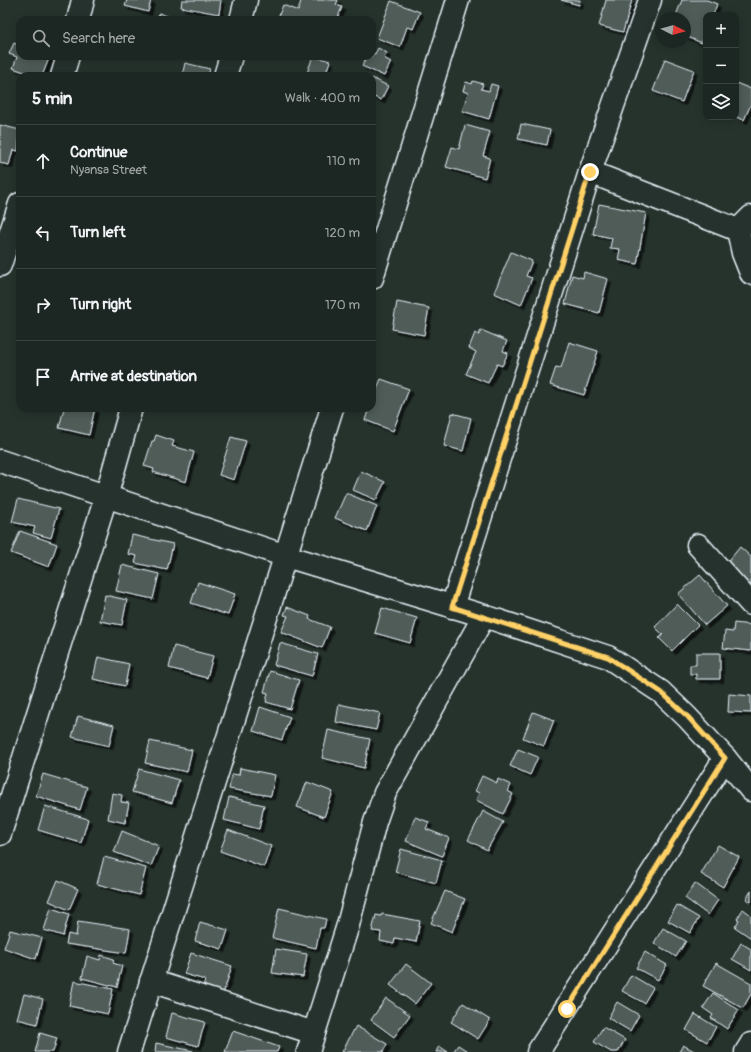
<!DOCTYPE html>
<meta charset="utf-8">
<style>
body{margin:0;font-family:Pangolin,sans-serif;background:#29322f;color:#f1f3f6}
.controls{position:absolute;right:12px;top:12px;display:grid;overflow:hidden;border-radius:8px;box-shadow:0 2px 10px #0003}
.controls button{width:36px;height:36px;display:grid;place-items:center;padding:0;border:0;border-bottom:1px solid #3a4340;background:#1c2622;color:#f1f3f6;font:20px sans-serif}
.compass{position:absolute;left:655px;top:12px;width:36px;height:36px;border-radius:50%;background:#1c2622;box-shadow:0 2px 10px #0003;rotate:96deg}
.stop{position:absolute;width:12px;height:12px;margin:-9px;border:3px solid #ffd166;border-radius:50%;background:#fff}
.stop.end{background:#ffd166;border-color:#fff;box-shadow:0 1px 4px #0008}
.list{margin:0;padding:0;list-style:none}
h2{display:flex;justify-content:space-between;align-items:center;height:52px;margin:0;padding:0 16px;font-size:17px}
h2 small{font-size:13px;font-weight:400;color:#a0a5a5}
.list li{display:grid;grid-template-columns:26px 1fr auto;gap:12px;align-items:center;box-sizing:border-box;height:72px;padding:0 16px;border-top:1px solid #3a4340}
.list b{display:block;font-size:15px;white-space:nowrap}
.list p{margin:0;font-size:13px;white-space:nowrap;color:#a0a5a5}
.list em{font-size:13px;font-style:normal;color:#a0a5a5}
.icon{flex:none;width:22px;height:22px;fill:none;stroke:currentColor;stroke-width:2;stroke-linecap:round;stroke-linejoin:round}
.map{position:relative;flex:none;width:751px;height:1052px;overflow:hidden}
.search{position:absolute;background:#1c2622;box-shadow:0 2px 10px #0003;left:16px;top:16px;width:360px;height:44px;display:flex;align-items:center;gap:10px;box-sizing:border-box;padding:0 14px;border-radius:12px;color:#a0a5a5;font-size:15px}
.panel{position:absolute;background:#1c2622;box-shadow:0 2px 10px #0003;left:16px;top:72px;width:360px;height:340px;border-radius:12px}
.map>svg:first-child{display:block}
.building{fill:#505c59;stroke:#e8f1f8;filter:url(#shadow)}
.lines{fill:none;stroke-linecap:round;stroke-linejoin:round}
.minor-casing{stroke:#e8f1f8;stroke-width:25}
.minor{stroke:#26332d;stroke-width:22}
.route{stroke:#ffd166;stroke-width:5}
</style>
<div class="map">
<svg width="751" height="1052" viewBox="0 0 751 1052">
<defs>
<filter id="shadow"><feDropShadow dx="3.5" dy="3.5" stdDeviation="0" flood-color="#0009"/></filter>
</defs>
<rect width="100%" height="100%" fill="#26332d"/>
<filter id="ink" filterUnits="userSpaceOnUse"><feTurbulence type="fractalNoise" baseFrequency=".025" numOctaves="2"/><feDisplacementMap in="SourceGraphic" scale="8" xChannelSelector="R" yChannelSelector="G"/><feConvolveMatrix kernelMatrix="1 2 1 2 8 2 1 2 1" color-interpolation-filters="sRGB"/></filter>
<g filter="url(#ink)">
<!-- building -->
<g class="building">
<path d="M127,0H151L148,12L125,6Z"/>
<path d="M182,0H221L219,14L181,7Z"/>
<path d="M299,0H338L336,5L342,7L337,20L331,18L330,20H277L283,5L298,11L301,1Z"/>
<path d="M561,0H580L579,5Z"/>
<path d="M606,0H632L623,32L599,26Z"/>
<path d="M682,0H707L717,4L713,15H706V32L702,43L685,36V18H675Z"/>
<path d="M391,1L420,12L413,29L407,27L400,47L377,38Z"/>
<path d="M159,13L178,20H157Z"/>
<path d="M14,43L20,46V56H50L42,76H35L13,68L17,57L9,54Z"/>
<path d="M378,48L387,53L384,58L391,62L384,76L362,66L367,56H372V53L375,54Z"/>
<path d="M313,56L330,61L325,76H306Z"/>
<path d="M665,59L694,70L682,102L653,91Z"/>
<path d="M185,63L210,69L208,76H182Z"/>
<path d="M372,78L388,86L381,100L372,96Z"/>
<path d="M473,81L483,84L481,89L489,91L491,84L498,86L489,119L462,111L468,93L463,91L466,82L472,84Z"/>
<path d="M736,83L751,89V104L744,120L736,117Z"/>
<path d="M521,124L550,130L547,145L518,139Z"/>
<path d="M0,125L20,130L18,151L13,150L9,165L0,163Z"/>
<path d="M465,125L490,132L483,156L490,158L485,178L446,167L452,147L459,149Z"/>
<path d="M599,204L646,213L637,264L618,260L620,249L610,248L612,238L593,234Z"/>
<path d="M511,252L532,261L526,276L532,278L521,305L494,293Z"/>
<path d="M584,272L608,279L599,313L565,304L572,275L583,278Z"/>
<path d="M397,302L429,308L424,335L392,329Z"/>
<path d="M481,330L507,341L503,351L508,353L502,366L497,364L488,383L466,374L476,352L469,348L475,333L479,335Z"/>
<path d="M569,342L598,351L584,395L550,385L556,367L561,368Z"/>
<path d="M381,379L409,389L393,431L365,420L369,408H372V401Z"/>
<path d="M64,408H95L89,435L59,428Z"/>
<path d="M452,413L471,418L463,451L444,446Z"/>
<path d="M156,435L174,441L172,446L194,452L186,482L153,472L154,469L144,466L152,441H154Z"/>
<path d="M231,437L246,441L234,480L219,475Z"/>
<path d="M361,471L385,482L376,500L353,490Z"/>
<path d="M346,493L377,506L367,531L335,518Z"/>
<path d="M18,499L59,509L51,538L33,533L35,527L12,522Z"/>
<path d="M20,531L57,544L49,567L11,553Z"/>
<path d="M132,535L173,544L167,570L135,563L137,556L128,554Z"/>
<path d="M740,547L751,557V587L747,592L722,569Z"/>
<path d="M122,565L159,574L153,599L116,591Z"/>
<path d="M700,575L727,606L705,625L678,594Z"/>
<path d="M198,582L235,594L228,615L191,603Z"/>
<path d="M105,595L127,600L122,625L100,621Z"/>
<path d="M677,604L698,625L672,651L659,638L663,635L655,627Z"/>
<path d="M287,607L310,616L309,619L330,627L322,648L281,632L288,616L284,615Z"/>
<path d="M382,608L417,618L410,643L375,633Z"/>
<path d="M734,623L751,625V651L723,648L725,631L733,632Z"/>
<path d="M280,643L318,654L312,676L274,665Z"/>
<path d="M174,646L213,656L207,678L169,668Z"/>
<path d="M696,653H720V679H696V674H690V665H696Z"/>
<path d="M98,657L129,664L125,686L93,679Z"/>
<path d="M270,671L299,680L290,709L266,702L268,693L264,692Z"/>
<path d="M729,694L751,696V713L728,712Z"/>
<path d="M339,704L380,713L376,730L336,722Z"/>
<path d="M260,707L290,717L282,740L253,731Z"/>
<path d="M533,712L554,720L544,746L523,738Z"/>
<path d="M78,716L114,725L109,746L72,737Z"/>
<path d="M328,730L370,739L364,768L322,758Z"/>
<path d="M150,741L192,750L187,772L145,763Z"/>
<path d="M518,749L538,757L530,775L510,766Z"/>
<path d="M240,768L275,775L271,796L229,789L232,774L239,775Z"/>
<path d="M139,769L179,780L172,803L132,792Z"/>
<path d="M43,774L87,787L80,810L36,796Z"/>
<path d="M482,776L497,783L498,779L511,785L508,791L513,794L503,814L476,800L479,793L475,791Z"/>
<path d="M307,782L333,792L324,817L297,807Z"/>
<path d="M112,793L122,795L121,802L129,803L125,823L108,819Z"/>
<path d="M229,797L264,805L259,829L224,820Z"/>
<path d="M45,806L88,819L81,843L38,830Z"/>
<path d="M483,811L503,822L487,850L468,840Z"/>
<path d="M415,817L429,822L426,829L449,838L442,856L406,841Z"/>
<path d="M228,830L271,846L264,867L220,851Z"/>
<path d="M122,831L159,846L151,866L114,852Z"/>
<path d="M718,845L739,857L723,887L701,874Z"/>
<path d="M401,849L442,860L436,883L395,872Z"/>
<path d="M104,857L146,868L139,895L97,884Z"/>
<path d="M58,880L78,889L69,910L49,901Z"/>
<path d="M695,883L718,900L708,915L685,898Z"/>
<path d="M445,891L465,899L452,932L431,923Z"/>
<path d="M751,891V902L746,899Z"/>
<path d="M677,905L699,918L690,933L668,921Z"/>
<path d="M51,908L69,914L63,936L44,930Z"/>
<path d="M279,908L326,919L324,928H320L316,948L272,938Z"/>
<path d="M743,909L751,915V938L735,927L739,920L737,919Z"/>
<path d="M382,914L420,921L416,942L395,938L394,944L380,941L381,932L372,931L376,915L381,916Z"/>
<path d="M78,921L130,929L126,953L66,944L68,934L76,936Z"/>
<path d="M200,922L228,930L222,949L195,941Z"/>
<path d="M663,928L686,941L676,957L654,943Z"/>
<path d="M10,930L42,938L36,959L4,948Z"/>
<path d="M741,943L751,949V970L732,959Z"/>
<path d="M276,949L307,954L303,977L272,973Z"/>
<path d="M645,952L667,965L658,980L636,968Z"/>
<path d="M191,953L232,966L223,994L203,987L205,980L184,974Z"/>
<path d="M101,955L114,959L113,963L122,966L117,987L82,978L87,956L100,960Z"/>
<path d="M716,963L751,983V994L743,1008L703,986Z"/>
<path d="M406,964L431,983L415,1004L390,985Z"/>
<path d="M631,975L653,988L644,1003L622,991Z"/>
<path d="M74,981L113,989L108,1014L69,1006Z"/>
<path d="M713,993L739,1010L727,1029L711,1018L713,1015L703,1008Z"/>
<path d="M24,994L43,999L37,1024L17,1019Z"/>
<path d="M386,998L410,1015L394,1037L371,1020Z"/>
<path d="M617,1002L639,1015L630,1031L608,1018Z"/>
<path d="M463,1003L490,1020L478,1039L451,1022Z"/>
<path d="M172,1013L205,1022L198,1046L166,1037Z"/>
<path d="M695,1014L716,1027L707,1042L686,1030Z"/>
<path d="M356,1026L387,1044L383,1052H342Z"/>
<path d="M603,1027L625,1040L618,1052H611L594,1042Z"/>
<path d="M233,1031L279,1047L277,1052H225Z"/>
<path d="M40,1033L57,1038L53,1052H35Z"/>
<path d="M156,1043L193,1051V1052H155Z"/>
<path d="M458,1045L469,1052H453Z"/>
<path d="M683,1045L696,1052H679Z"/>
<path d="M439,1046L448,1052H436Z"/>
</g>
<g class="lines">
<!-- minor casing -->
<g class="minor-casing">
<g id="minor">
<path d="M78,20L83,0"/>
<path d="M241,20L246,0"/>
<path d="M62,76L68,56"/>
<path d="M225,76L231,56"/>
<path d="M590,172L738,230L751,217"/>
<path d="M738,230L743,253L751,273"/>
<path d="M0,265L20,204"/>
<path d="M372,278L458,0"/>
<path d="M0,461L286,556L484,616L608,657L661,692L687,717L725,758L751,790"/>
<path d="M698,545L751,604"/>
<path d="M452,607L590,172L650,0"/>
<path d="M0,834L106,497L131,408"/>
<path d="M151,981L314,1033"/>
<path d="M129,1052L332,408"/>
<path d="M308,1052L348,925L375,822L385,793L484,616"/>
<path d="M538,1052L725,758"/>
<path d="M746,1052L751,1044"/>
</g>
</g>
<!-- minor -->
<use href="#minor" class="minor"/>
</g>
</g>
<g class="lines" filter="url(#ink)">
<!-- route -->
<path class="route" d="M567,1009L725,758L688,717L661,692L608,657L452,607L590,172"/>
</g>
</svg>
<div class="controls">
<button>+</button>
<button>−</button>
<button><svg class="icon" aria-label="layers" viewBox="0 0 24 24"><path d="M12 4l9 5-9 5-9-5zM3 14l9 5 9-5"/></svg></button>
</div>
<svg class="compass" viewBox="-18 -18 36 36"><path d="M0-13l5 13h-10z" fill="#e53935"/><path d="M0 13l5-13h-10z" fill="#a0a5a5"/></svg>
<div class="stop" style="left:567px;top:1009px"></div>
<div class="stop end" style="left:590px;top:172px"></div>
<div class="search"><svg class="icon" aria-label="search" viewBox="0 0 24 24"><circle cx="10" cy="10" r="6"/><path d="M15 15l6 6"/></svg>Search here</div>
<section class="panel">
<h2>5 min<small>Walk · 400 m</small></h2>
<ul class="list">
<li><svg class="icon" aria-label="ahead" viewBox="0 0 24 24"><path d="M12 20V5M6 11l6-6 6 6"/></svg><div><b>Continue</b><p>Nyansa Street</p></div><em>110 m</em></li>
<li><svg class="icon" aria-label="left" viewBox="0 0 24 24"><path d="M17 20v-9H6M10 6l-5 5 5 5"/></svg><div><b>Turn left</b></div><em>120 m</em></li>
<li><svg class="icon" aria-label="right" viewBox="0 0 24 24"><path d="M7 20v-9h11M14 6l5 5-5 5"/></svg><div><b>Turn right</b></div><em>170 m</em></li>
<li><svg class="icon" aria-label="arrive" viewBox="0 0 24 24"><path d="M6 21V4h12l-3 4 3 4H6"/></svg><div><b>Arrive at destination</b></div></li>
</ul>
</section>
</div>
